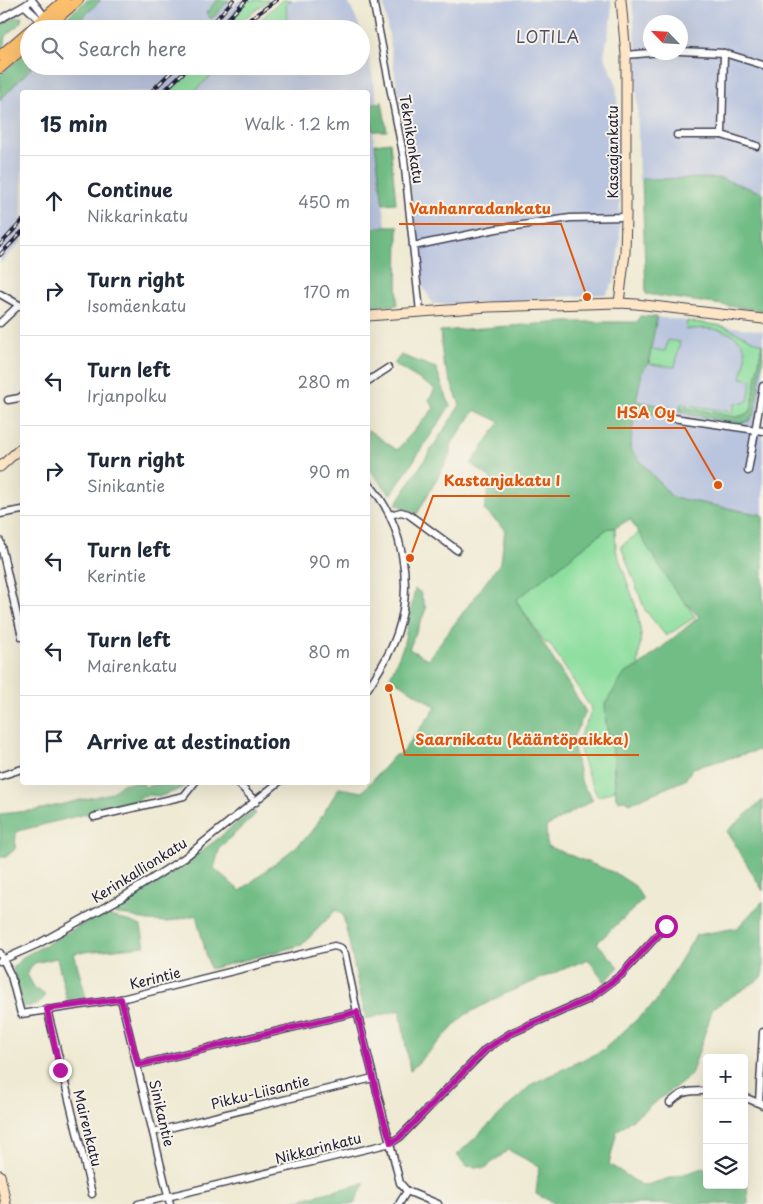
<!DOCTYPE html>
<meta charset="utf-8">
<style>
body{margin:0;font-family:"Playpen Sans",sans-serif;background:#f6f6f7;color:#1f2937}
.controls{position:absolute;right:15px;bottom:15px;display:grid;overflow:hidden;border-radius:5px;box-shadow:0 5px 20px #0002}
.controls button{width:45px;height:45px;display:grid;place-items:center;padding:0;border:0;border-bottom:1px solid #e0e1e3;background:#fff;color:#1f2937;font:25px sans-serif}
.compass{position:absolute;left:643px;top:15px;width:45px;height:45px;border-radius:50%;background:#fff;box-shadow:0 5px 20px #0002;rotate:295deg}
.stop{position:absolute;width:15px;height:15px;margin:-11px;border:4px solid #b5179e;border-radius:50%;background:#fff}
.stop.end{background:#b5179e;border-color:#fff;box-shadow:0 1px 5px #0008}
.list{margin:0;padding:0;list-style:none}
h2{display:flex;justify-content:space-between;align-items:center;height:65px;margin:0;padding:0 20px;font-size:21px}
h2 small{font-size:16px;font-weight:400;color:#747a83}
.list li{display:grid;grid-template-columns:32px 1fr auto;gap:15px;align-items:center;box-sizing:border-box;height:90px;padding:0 20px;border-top:1px solid #e0e1e3}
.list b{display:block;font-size:19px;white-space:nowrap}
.list p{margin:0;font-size:16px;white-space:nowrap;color:#747a83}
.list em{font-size:16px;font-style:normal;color:#747a83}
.icon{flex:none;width:28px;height:28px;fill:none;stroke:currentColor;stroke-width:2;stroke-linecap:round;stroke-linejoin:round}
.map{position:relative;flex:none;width:763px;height:1204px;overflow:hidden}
.search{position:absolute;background:#fff;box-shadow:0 5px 20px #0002;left:20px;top:20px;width:350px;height:55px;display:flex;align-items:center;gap:12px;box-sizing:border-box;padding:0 18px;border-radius:28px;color:#747a83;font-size:19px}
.panel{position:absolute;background:#fff;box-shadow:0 5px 20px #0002;left:20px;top:90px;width:350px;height:695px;border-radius:5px}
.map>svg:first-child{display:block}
.industrial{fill:#b9c4de;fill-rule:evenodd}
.green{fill:#8dde9f;stroke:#58806d}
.forest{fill:#72bd86;stroke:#4a7060}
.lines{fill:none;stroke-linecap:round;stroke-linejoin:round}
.street-casing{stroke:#414052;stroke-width:9}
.secondary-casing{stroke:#414052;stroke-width:11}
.primary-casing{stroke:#414052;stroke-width:12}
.street{stroke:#fff;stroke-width:6}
.secondary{stroke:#fde5c5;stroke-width:9}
.primary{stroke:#fabe6d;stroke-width:10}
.rail-casing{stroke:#22223b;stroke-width:4}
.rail{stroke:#f7f3e8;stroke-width:2;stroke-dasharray:5.5;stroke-linecap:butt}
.route{stroke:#b5179e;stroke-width:6}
.labels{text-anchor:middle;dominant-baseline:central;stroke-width:4;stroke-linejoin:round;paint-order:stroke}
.street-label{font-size:14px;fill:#22223b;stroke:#f7f3e8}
.quarter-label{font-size:16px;letter-spacing:1px;fill:#504e6d;stroke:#f7f3e8}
.leader{fill:none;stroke:#de560e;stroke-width:2}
.callout-dot{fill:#de560e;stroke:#f7f3e8;stroke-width:2}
.callout-label{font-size:15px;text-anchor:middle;font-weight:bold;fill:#de560e;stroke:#f7f3e8;stroke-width:4;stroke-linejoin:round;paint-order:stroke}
</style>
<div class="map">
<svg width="763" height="1204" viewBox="0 0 763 1204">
<rect width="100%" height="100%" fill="#f7f3e8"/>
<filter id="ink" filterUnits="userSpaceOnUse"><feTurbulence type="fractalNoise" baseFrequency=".02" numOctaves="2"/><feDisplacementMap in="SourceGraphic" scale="10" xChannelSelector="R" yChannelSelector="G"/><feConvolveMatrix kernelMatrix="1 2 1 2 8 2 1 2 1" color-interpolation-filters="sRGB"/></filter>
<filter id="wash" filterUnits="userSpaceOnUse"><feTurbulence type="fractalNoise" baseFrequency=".0096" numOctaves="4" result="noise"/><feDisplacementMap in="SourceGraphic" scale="20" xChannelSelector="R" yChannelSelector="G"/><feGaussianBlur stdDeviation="1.12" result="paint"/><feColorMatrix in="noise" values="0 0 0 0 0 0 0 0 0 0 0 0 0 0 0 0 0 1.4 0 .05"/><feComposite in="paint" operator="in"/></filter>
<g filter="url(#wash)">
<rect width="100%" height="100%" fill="#efead3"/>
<!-- industrial -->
<g class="industrial">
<path d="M101,0H217L206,13L216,15L229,0H234L219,19L220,20L239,0H248L220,29H70Z"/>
<path d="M292,0H347L361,29H272L287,18L286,3Z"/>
<path d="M383,0H611L612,16L604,55L616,83L620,149V239L614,282L606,294L471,304H433L422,285L413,223L407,149Z"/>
<path d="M632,0H763V193L720,178L639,180L636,43ZM650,22H680V52H650Z"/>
<path d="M361,30L366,39L377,103L369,105L386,226L368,229V92H193L222,66H361Z"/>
<path d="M33,66H194L168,92H22V241L0,264V100Z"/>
<path d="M657,317L763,331V515L672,497L630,449L635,411L668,416L669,407L636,401L642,372L648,364Z"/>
</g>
<!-- green -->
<g class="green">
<path d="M248,0H269L231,29H220Z"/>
<path d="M282,0H292L286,3L287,18L272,29H240L244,26L252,27Z"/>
<path d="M194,66H222L193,92H168Z"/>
<path d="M687,321L723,326L762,344L751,411L742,416L735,417L680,407L681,404L733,412L735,404L743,403L748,401L752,380L741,378C743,369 747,359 745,350C740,328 704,326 686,330Z"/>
<path d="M668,340L680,342L675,367L649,364L651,349L665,351Z"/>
<path d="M608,528H615L616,550L636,607L641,634L638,668L625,673L606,725L613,751L615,790L598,797C591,783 577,753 580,737C582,727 591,719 591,708L549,643H545L516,600Z"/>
<path d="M639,533L695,617L666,636L645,610L621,546Z"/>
</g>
<!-- forest -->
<g class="forest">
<path d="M87,0H101L70,29H53Z"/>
<path d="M217,0H229L216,15L211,19L206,13Z"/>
<path d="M17,17H22L20,24L6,35L5,45L0,49V28L9,20Z"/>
<path d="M29,50V66H33L0,100V75Z"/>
<path d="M382,102L387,131H373L369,104Z"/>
<path d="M390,142L396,203L383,204L375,144Z"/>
<path d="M720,178L763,193V311L646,294L642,179Z"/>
<path d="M386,226H398L397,305L368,306V229Z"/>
<path d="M640,316L657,317L648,364L642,372L636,401L669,407L668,416L635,411L630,449L672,497L763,515V749L693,768L685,780L630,803L625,800L619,801L616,798L613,751L606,725L605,704L625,673L638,667L699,617L675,591L630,519L615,528H608L516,600L586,712L572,739L582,784L593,800L546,827L547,846L615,873L635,886L643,900L597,943L619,967L605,982L588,959L504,994L465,1015L410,1071L400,1010L366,1019L343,915L336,910L302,945L210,969L196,915L168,922L147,921L128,915L115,914L110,911L161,881L215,841L253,810L256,814L220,847L214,868L240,891L297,846L312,832L339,788L362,792L395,755H400L436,707L390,677L403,647L415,589L420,592L426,609L409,649L428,659L501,562L505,529L484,510L491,478L471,464L500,422L475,410L450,446V455L417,514L396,504L460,405L443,362L440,331L567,322H637Z"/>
<path d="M762,344L763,358L755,413L749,421L742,423L692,415L680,411V407L735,417L742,416L751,411Z"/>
<path d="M401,355L436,368L450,406L391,495L368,468V430L397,450L434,408L429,400L435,389L394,364Z"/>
<path d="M124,783H143L144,787L160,783H188L183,788L161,796L149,795L141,797L136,803L120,807L103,805L94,808L93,812L18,831L16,834L15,849L6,857H0V814L37,810L111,793Z"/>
<path d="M763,800V891L727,831Z"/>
<path d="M763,901V977L713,1008L691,1075L617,1131L609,1164L643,1186L707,1167V1185H744V1178L747,1179L748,1204H556L536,1194L539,1166L508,1150L485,1168L466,1166L457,1155L532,1084L603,1050L655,1003L696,935L737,928Z"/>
<path d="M103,913C116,919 129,920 141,926L145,946L74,953L86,997L67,1000L57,958L34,963L27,974L34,987L46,996L37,1005L23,1007L13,968L23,957Z"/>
<path d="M365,1183L354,1204H282Z"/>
</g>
</g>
<g filter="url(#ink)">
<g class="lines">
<!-- street casing -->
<g class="street-casing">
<g id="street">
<path d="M32,0L47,19"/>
<path d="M373,0L404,159L420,312"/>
<path d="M25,6L42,22"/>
<path d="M0,20C10,12 23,8 32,0"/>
<path d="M680,51L724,53L763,65"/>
<path d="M724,53L722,135L757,146"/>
<path d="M626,55L661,52"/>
<path d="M677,135H722"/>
<path d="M413,246L496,229L570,218L626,217"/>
<path d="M0,294L21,306"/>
<path d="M0,323L19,305"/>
<path d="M368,381L388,368"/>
<path d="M8,400L19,398L22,396"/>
<path d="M673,418L763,431"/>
<path d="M748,471L763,386"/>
<path d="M368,483C403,521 414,585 397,634C390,654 379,671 368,688"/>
<path d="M0,514L22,510"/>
<path d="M390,515L401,512L408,514L457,550"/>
<path d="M0,541L22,637"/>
<path d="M0,776L22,769"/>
<path d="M237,782L256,802"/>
<path d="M94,817L184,796L195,782"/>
<path d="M0,953L11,976L21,1014L121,999L334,946L341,948L345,954L357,1012L400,1183L407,1191L438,1204"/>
<path d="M0,961L36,945L123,897L184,858L279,782"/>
<path d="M121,999L170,1204"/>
<path d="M47,1009L92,1194"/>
<path d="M138,1065L357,1012"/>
<path d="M744,1097L763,1105"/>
<path d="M759,1102L763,1032"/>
<path d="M670,1103C683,1090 689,1091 707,1091"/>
<path d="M153,1132L373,1078"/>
<path d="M138,1204L391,1143L400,1137L486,1049L511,1033L589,999L621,975L666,926"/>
<path d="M399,1204L407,1191"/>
</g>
</g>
<!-- secondary casing -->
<g class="secondary-casing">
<g id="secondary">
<path d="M619,303L625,253L626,217V55L621,0"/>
<path d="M368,316L488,307L619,303L636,304L763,319"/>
<path d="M0,467L22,447"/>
<path d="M0,1175L6,1204"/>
</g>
</g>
<!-- primary casing -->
<g class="primary-casing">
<g id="primary">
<path d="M32,29L65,0"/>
<path d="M45,29L78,0"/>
<path d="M0,56L29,31"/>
<path d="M0,68L29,43"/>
</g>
</g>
<!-- street -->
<use href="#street" class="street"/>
<!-- secondary -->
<use href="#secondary" class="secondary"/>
<!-- primary -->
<use href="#primary" class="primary"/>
<!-- rail casing -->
<g class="rail-casing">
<g id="rail">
<path d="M208,29L233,0"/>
<path d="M218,29L246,0"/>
<path d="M236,29L277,0"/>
<path d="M151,92L177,66"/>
<path d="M163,92L190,66"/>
<path d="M0,245L22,221"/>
<path d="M0,255L22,232"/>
</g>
</g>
<!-- rail -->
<use href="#rail" class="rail"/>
</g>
</g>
<g class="lines" filter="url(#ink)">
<!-- route -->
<path class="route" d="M60,1070L47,1009L121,999L138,1065L357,1012L382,1114L391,1143L400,1137L486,1049L511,1033L589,999L621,975L666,926"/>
</g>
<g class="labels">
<!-- street labels -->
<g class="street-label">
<text transform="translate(412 139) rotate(81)">Teknikonkatu</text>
<text transform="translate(612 152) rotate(-90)">Kasaajankatu</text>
<text transform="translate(139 870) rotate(-32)">Kerinkallionkatu</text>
<text transform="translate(155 978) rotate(-14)">Kerintie</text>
<text transform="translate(260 1092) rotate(-14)">Pikku-Liisantie</text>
<text transform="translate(162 1113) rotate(77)">Sinikantie</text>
<text transform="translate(88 1128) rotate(76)">Mairenkatu</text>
<text transform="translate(318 1148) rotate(-14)">Nikkarinkatu</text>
</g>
<!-- quarter labels -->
<g class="quarter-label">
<text x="548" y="36">LOTILA</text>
</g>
</g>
<!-- callouts -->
<path class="leader" d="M587 297L561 224H399M718 485L685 428H607M410 558L433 496H570M389 688L405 755H639"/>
<g class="callout-dot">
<circle cx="587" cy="297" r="5"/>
<circle cx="718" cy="485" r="5"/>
<circle cx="410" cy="558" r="5"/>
<circle cx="389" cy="688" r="5"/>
</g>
<g class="callout-label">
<text x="480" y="214">Vanhanradankatu</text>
<text x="646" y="418">HSA Oy</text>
<text x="502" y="486">Kastanjakatu I</text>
<text x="522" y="745">Saarnikatu (kääntöpaikka)</text>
</g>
</svg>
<div class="controls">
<button>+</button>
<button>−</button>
<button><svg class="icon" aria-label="layers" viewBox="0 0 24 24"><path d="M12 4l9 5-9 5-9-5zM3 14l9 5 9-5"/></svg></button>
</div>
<svg class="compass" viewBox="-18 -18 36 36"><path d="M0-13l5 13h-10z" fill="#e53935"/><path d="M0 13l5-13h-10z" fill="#747a83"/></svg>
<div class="stop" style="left:666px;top:926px"></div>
<div class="stop end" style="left:60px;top:1070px"></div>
<div class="search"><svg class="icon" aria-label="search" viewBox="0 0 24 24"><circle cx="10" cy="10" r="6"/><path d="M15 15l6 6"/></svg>Search here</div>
<section class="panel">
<h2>15 min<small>Walk · 1.2 km</small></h2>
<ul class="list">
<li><svg class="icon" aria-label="ahead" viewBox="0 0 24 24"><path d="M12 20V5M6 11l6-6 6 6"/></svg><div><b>Continue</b><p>Nikkarinkatu</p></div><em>450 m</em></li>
<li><svg class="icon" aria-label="right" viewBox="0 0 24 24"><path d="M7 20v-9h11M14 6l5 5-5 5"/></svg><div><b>Turn right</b><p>Isomäenkatu</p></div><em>170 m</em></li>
<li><svg class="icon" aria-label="left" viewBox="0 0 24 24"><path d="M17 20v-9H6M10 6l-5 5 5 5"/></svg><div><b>Turn left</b><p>Irjanpolku</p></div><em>280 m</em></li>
<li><svg class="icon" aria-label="right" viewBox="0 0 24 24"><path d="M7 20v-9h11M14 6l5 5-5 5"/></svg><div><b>Turn right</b><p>Sinikantie</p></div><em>90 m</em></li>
<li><svg class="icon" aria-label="left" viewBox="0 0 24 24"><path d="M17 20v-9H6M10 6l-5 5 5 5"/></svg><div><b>Turn left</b><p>Kerintie</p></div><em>90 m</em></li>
<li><svg class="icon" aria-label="left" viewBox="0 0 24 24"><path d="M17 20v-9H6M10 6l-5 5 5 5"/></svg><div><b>Turn left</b><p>Mairenkatu</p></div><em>80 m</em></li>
<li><svg class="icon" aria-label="arrive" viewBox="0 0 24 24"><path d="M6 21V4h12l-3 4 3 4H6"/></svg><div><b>Arrive at destination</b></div></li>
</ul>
</section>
</div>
